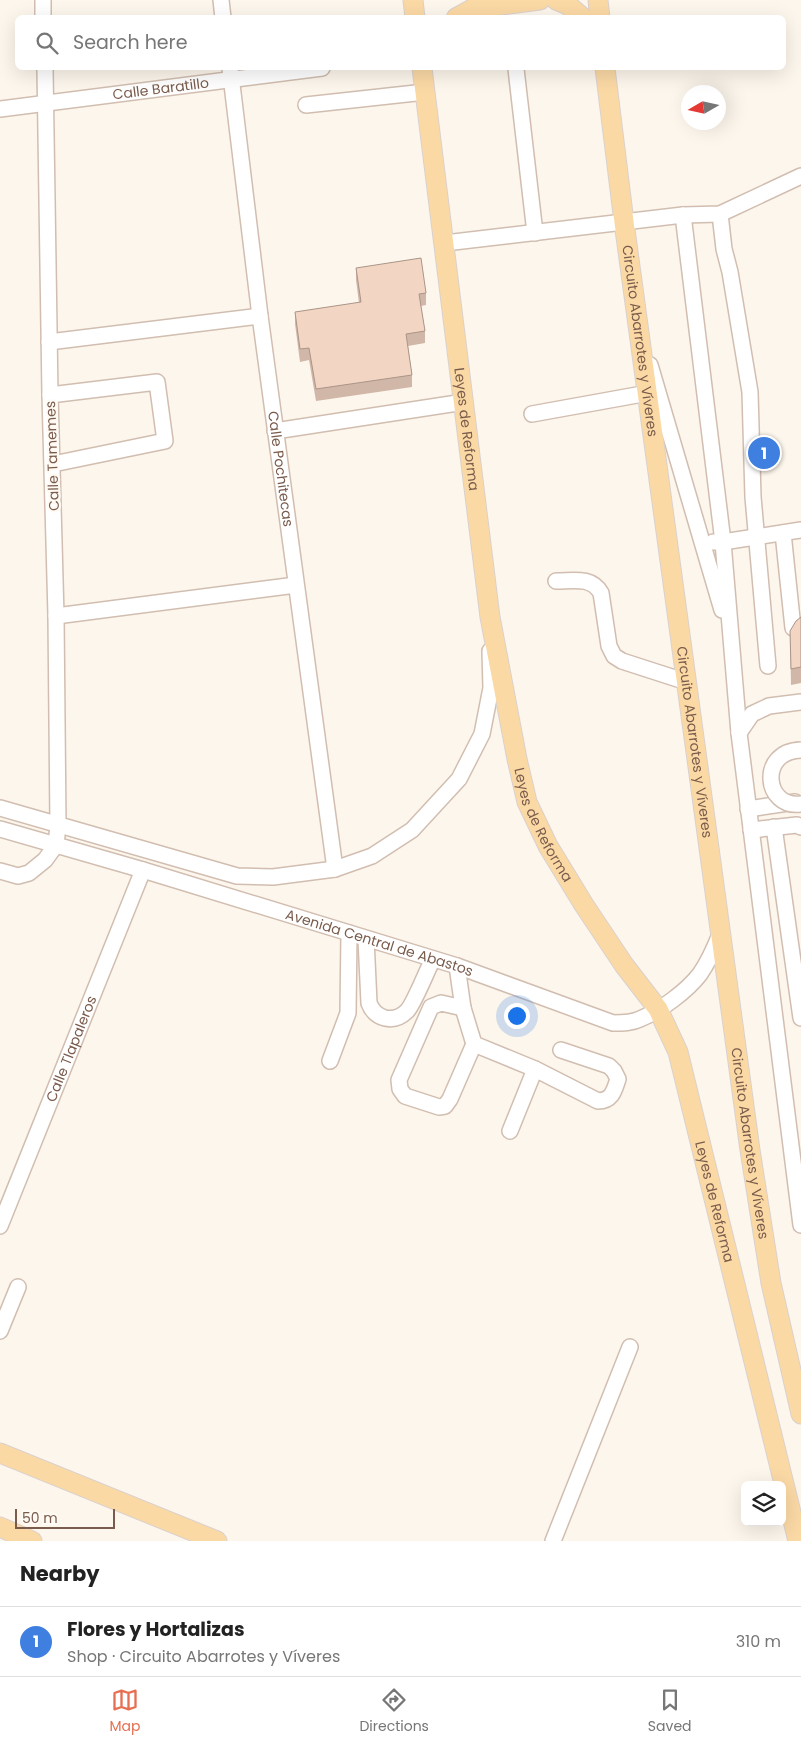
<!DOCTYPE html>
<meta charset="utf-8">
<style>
body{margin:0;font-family:Poppins,sans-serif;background:#f2f2f2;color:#222}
.controls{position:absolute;right:15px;bottom:15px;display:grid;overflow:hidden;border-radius:8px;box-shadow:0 5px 20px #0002}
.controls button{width:45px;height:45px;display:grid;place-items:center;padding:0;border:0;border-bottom:1px solid #e0e0e0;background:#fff;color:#222;font:25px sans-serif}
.compass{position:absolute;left:681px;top:85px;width:45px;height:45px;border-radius:50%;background:#fff;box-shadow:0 5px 20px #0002;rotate:261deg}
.scale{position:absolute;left:15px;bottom:12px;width:100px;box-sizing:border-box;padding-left:5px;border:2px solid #7a5c4d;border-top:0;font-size:14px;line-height:18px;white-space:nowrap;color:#7a5c4d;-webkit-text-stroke:4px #fffaf3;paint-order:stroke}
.you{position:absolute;left:516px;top:1015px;width:18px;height:18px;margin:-12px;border:4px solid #fff;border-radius:50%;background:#1a73e8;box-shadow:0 0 0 8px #1a73e833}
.badge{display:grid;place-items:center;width:32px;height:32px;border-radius:50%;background:#e76f51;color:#fff;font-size:16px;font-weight:700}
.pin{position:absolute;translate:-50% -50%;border:2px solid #fff;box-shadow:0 1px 5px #0006}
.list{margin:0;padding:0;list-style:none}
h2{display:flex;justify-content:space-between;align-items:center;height:65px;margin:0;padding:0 20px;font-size:21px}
h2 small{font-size:16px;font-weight:400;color:#767676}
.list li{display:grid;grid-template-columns:32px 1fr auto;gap:15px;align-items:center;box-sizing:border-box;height:70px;padding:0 20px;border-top:1px solid #e0e0e0}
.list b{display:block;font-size:19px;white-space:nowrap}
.list p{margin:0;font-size:16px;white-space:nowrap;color:#767676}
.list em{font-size:16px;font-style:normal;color:#767676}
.icon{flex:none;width:28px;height:28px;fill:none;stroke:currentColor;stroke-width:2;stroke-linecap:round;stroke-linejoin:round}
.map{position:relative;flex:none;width:801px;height:1541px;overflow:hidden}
.search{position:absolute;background:#fff;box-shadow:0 5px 20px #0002;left:15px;right:15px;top:15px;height:55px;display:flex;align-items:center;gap:12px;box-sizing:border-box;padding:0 18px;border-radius:8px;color:#767676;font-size:19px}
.sheet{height:135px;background:#fff}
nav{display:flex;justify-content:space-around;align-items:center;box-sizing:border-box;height:70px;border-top:1px solid #e0e0e0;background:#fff;font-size:14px;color:#767676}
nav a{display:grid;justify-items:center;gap:2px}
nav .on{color:#e76f51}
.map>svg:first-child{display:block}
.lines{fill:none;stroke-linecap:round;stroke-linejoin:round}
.minor-casing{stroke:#d1beb0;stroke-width:18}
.major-casing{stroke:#dad1cd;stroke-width:21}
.minor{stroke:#fff;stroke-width:15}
.major{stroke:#fbd9a5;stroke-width:19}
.minor-bridge-casing{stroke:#d1beb0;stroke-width:18;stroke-linecap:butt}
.minor-bridge{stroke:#fff;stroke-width:15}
.wall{fill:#d1b7a8}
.building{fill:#f3d5c3;stroke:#aa9588}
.labels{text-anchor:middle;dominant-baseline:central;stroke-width:4.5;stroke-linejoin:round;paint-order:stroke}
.street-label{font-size:14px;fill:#7a5c4d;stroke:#fffaf3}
</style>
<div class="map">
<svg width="801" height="1541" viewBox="0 0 801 1541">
<rect width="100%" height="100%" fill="#fdf6ec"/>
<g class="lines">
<!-- minor casing -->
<g class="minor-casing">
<g id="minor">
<path d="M43,0V18"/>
<path d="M221,0L223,18"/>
<path id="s1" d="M230,68L260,316L335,869"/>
<path d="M516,69L535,233"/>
<path d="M306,105L425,92"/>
<path id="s2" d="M0,109L322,68"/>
<path d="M720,214L724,249L730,272L750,392L753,497L768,666"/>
<path d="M683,215L723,542L739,733L801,1225"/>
<path d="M445,243L683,215L720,214L801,176"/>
<path d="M49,342L260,316"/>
<path d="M650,365L722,610"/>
<path d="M50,395L157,382L165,441L53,464"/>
<path d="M532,414L648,393"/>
<path d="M275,431L464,402"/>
<path d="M783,533L793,628"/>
<path d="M713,542H723L801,530"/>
<path d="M556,581C573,581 591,576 601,593L609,646L614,656L622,661L687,682"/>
<path d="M56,616L296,585"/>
<path d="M739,733L752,714L769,706L801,702"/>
<path d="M0,808L237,876L273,877L335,869L372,856L412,830L459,779L482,734L491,688L490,651"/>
<path d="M748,809L795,802"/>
<path d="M774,827L801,1018"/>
<path id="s3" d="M0,829L143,870L457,966L613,1023C623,1023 632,1023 640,1019C660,1011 687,991 700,974C709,961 715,947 721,932"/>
<path d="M751,830L797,825L801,827"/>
<path d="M0,871L18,876L29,873L45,860L56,845L58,825L56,616L50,395L45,68"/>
<path d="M366,939L369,1003C372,1011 377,1016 385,1018C394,1020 401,1017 407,1011C414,1004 427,970 433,959"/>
<path d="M457,966L463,1008L474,1044L535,1069L598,1101C612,1101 614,1091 618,1079L614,1071L609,1066L561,1050"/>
<path d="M463,1008L441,1003L431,1007L399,1080L400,1089L405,1096L439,1107L445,1106L450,1099L474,1044"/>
<path d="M330,1061L348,1013L349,933"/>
<path d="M510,1131L535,1069"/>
<path id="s4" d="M0,1226L143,870"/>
<path d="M0,1331L18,1287"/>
<path d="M553,1541L630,1347"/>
</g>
</g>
<!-- major casing -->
<g class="major-casing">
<g id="major">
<path d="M413,0L415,18"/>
<path d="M556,0L568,5L583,18"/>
<path d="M598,0L600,18"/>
<path d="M456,18L472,9L540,0"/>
<path id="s5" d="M422,68L490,617L517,759L527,802L548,846L584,905L624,965L658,1009L678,1052L798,1541"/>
<path id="s6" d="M605,68L624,222L750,1150L771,1283L801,1414"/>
<path d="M0,1453L217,1541"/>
<path d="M0,1527L32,1541"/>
</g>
</g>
<!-- minor -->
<use href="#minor" class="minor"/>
<!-- major -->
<use href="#major" class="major"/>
<!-- minor-bridge casing -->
<g class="minor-bridge-casing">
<path id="minor-bridge" d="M801,750C758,751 764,809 801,804"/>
</g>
<!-- minor-bridge -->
<use href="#minor-bridge" class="minor-bridge"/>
</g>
<!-- wall -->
<g class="wall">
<path d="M356,268L426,293V305L421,306L425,331V343L408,346L412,375V387L316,401L309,360L300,362L295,324V312L359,303L356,280Z"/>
<path d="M801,617V683L791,685L790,631Z"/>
</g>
<!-- building -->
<g class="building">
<path d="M421,258L426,293L419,294L425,331L406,334L412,375L316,389L309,348L300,349L295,312L361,302L356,268Z"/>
<path d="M801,617V667L791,669L790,631L796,621Z"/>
</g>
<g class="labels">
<!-- street labels -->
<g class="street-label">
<text stroke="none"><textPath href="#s2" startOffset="162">Calle Baratillo</textPath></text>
<text stroke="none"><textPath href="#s6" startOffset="275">Circuito Abarrotes y Víveres</textPath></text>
<text stroke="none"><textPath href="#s5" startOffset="364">Leyes de Reforma</textPath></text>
<text transform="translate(52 456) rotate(-92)">Calle Tamemes</text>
<text stroke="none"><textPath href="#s1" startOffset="404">Calle Pochitecas</textPath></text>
<text stroke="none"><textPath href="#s6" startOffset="680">Circuito Abarrotes y Víveres</textPath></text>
<text stroke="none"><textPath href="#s5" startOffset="769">Leyes de Reforma</textPath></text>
<text stroke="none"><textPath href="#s3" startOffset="396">Avenida Central de Abastos</textPath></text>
<text stroke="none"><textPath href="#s4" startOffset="191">Calle Tlapaleros</textPath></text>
<text stroke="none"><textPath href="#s6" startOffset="1085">Circuito Abarrotes y Víveres</textPath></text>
<text stroke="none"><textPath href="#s5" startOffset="1189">Leyes de Reforma</textPath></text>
</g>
</g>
</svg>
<div class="controls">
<button><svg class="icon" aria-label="layers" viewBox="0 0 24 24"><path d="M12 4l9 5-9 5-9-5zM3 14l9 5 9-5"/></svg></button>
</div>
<svg class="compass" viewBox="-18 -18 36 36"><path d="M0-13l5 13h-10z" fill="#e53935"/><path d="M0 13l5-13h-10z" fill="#767676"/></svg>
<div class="scale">50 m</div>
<div class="you"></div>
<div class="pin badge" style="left:764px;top:453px;background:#3f7fe0">1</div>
<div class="search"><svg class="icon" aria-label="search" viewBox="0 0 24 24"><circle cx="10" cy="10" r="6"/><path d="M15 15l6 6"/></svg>Search here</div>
</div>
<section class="sheet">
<h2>Nearby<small></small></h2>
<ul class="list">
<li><span class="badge" style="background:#3f7fe0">1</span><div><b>Flores y Hortalizas</b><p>Shop · Circuito Abarrotes y Víveres</p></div><em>310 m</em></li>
</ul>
</section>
<nav>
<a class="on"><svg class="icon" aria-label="map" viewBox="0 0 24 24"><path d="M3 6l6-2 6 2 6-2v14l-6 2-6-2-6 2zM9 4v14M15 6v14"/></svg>Map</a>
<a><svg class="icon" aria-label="directions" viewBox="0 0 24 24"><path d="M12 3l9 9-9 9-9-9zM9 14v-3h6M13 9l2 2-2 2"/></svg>Directions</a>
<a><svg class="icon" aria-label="saved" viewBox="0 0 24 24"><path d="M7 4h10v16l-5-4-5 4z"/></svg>Saved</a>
</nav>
